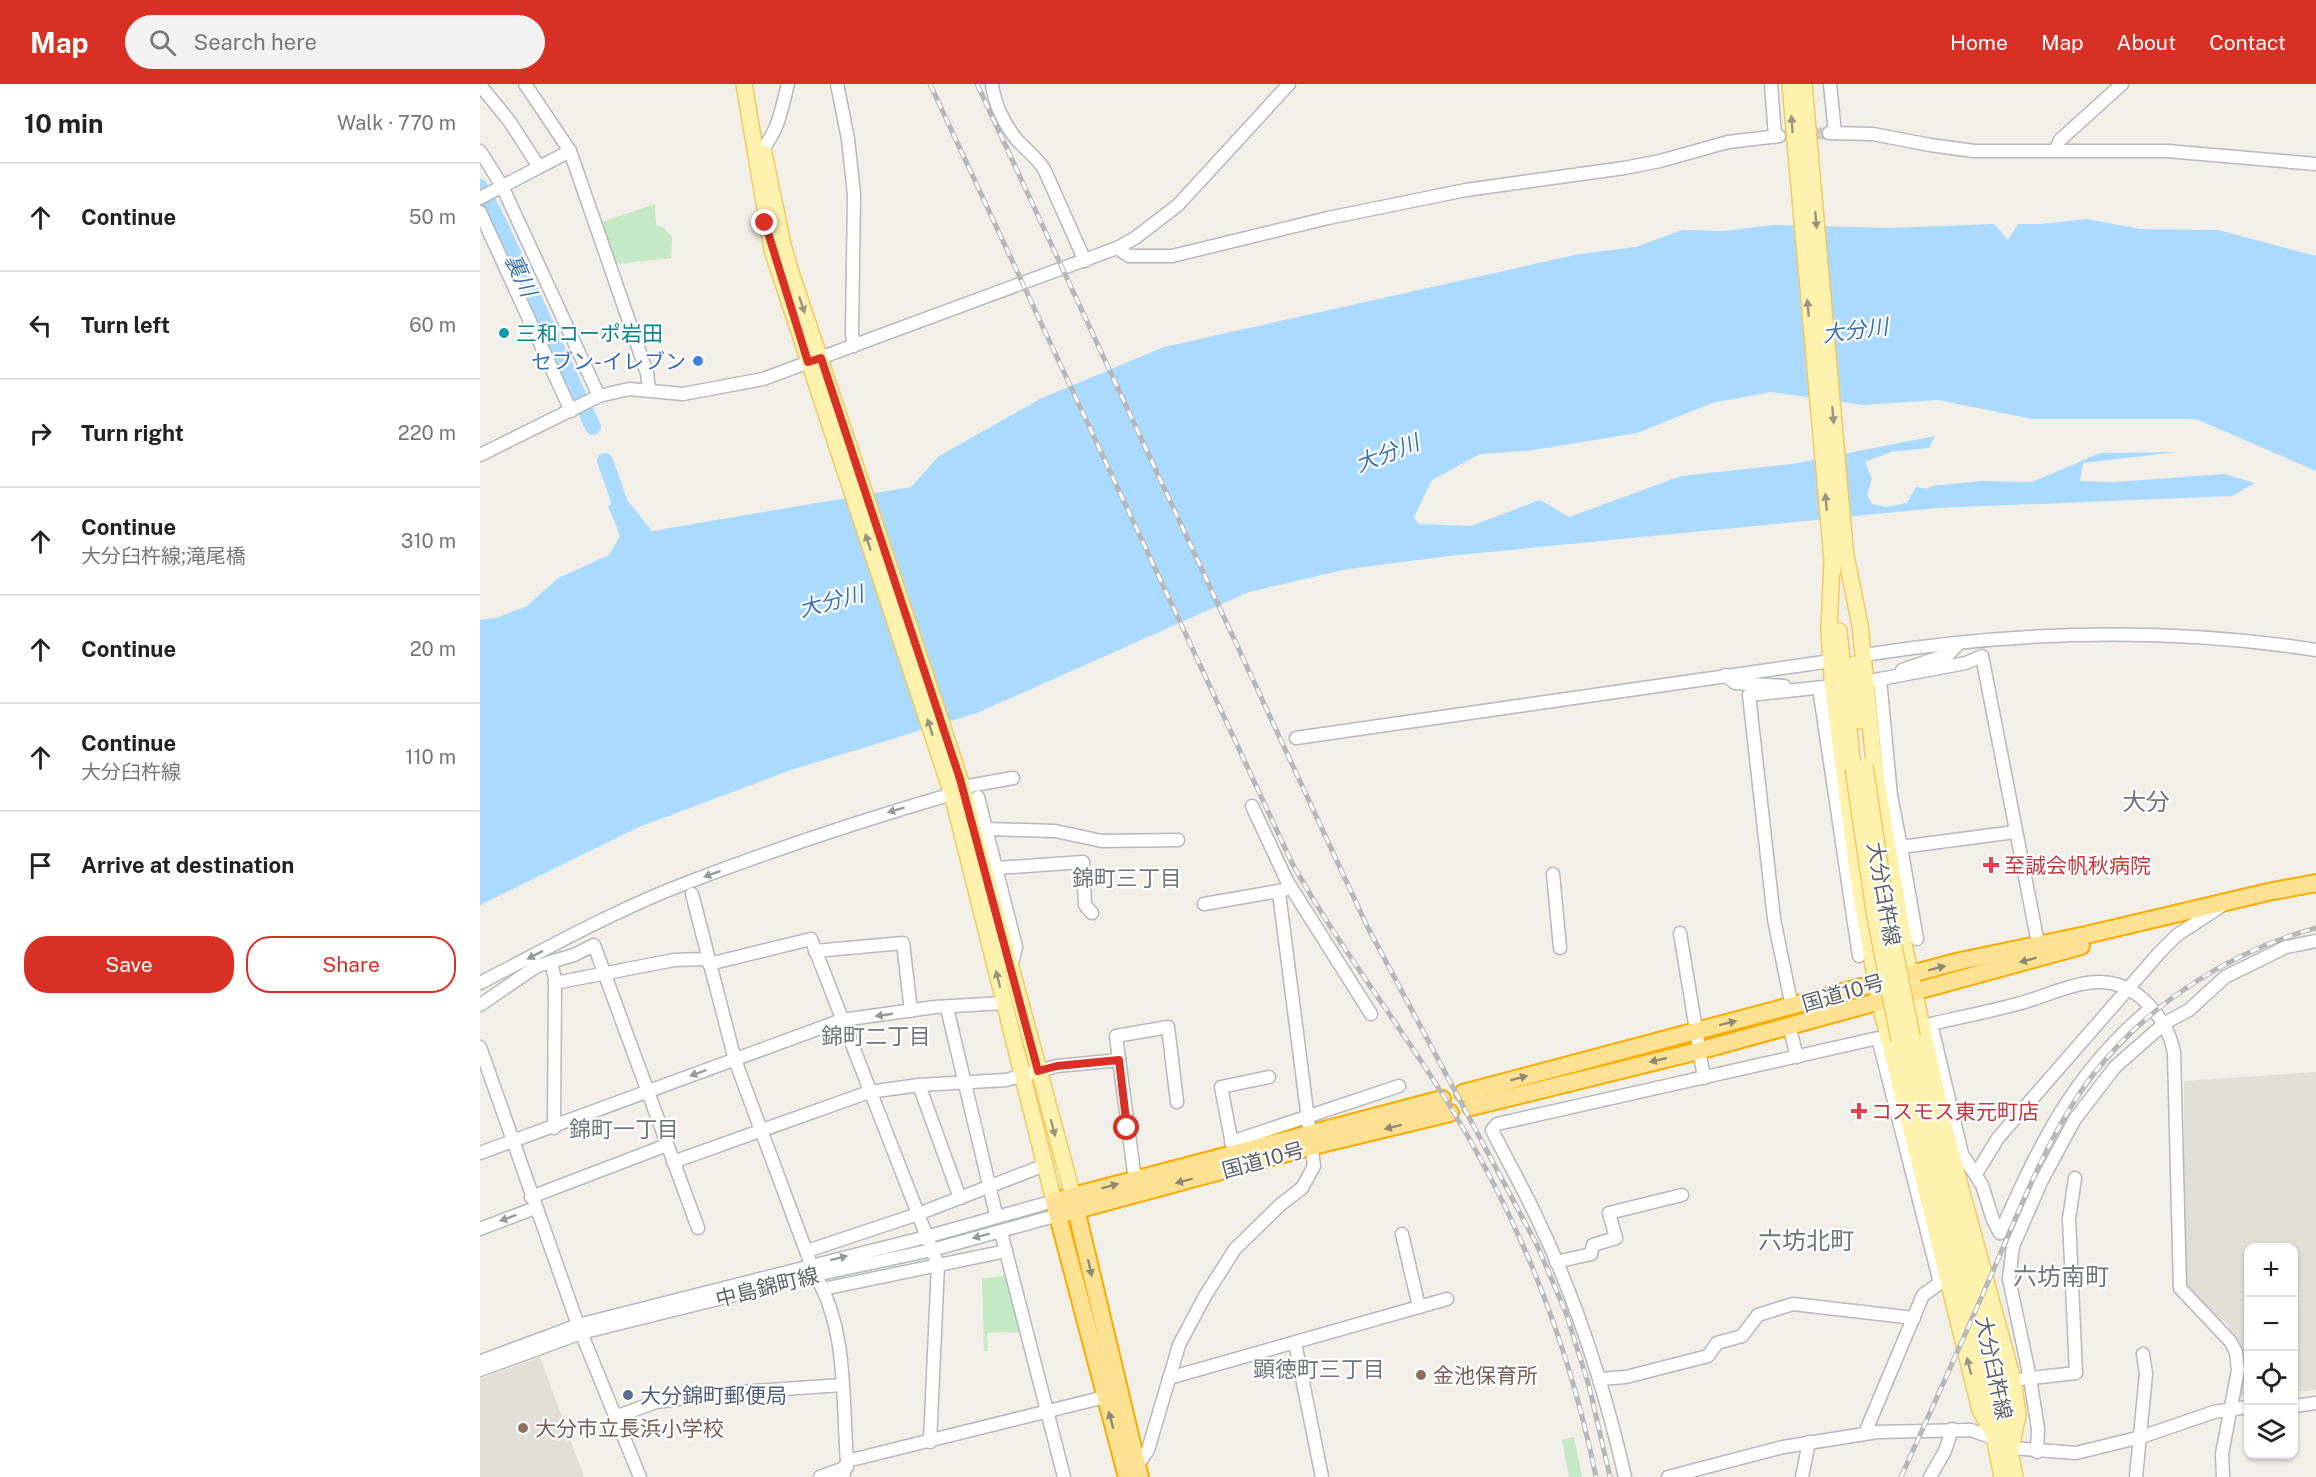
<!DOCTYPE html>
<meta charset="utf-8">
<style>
body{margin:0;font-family:"Public Sans","Noto Sans JP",sans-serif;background:#f2f2f2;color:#222}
.controls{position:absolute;right:18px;bottom:18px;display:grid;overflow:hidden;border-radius:12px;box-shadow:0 2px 4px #0004}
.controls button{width:54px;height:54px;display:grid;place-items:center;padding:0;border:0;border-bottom:2px solid #e0e0e0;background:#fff;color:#222;font:30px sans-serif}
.stop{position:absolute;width:18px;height:18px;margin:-14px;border:4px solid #d93025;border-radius:50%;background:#fff}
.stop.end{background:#d93025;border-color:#fff;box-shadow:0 2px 6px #0008}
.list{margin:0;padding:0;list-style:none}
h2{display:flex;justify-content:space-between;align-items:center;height:78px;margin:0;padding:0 24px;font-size:26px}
h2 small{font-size:20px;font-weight:400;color:#767676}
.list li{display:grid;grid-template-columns:39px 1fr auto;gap:18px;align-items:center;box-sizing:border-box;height:108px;padding:0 24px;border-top:2px solid #e0e0e0}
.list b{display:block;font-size:22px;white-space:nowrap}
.list p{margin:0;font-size:20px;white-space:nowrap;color:#767676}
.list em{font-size:20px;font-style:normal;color:#767676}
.actions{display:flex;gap:12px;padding:18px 24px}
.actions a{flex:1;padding:14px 0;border:2px solid #d93025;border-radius:24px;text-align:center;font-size:21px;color:#d93025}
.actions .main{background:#d93025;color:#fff}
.icon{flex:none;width:33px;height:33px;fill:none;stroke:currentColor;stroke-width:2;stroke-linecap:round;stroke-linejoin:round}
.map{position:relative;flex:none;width:1836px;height:1393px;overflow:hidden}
header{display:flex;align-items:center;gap:36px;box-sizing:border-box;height:84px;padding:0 30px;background:#d93025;color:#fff}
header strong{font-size:28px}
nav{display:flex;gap:33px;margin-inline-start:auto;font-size:21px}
.search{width:420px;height:54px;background:#f2f2f2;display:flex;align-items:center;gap:15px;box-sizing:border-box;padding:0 21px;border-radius:33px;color:#767676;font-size:22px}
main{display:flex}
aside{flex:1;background:#fff}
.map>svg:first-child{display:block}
.education{fill:#e1ded6}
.green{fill:#c5e8c5}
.water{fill:#aadaff}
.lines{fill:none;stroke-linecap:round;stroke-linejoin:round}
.river{stroke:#aadaff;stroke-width:16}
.minor-tunnel{stroke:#ccccc8;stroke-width:12;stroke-dasharray:12 6;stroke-linecap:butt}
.minor-casing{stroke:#b5b8bc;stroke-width:15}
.major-casing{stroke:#f2c960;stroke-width:18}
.highway-casing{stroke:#f9ab00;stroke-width:20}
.minor{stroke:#fff;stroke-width:12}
.major{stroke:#fff2af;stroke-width:15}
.highway{stroke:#fde293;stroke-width:16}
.rail-casing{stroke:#b6b7b8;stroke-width:5}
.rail{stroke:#fff;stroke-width:3;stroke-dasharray:9;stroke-linecap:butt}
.major-bridge-casing{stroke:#f2c960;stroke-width:18;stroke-linecap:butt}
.major-bridge{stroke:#fff2af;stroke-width:15}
.oneway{fill:#979581}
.oneway2{fill:#979a9d}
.oneway3{fill:#8e8975}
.route{stroke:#d93025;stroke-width:8}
.culture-dot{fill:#0f9aa8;stroke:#fff;stroke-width:2}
.shop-dot{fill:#3f7fe0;stroke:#fff;stroke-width:2}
.health-dot{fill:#e0444e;stroke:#fff;stroke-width:2}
.education-dot{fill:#8d6e63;stroke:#fff;stroke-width:2}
.service-dot{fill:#5c6f8a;stroke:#fff;stroke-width:2}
.labels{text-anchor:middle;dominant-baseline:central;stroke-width:4.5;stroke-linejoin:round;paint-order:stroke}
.culture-label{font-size:21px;fill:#0d838f;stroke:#fff;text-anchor:start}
.shop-label{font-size:21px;fill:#366cbe;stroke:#fff;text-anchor:end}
.health-label{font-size:21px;fill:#be3a42;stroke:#fff;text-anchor:start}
.street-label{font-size:21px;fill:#5f6368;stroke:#fff}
.education-label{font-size:21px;fill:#785e54;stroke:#fff;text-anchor:start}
.service-label{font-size:21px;fill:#4e5e75;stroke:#fff;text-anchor:start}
.water-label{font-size:22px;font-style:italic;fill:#4174aa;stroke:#fff}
.neighbourhood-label{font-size:22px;fill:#70757a;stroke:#fff}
.quarter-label{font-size:24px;fill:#70757a;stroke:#fff}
</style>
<header>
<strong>Map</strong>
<div class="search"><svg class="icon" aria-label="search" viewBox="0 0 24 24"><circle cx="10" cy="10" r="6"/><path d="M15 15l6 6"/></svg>Search here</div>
<nav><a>Home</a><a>Map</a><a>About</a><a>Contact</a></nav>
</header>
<main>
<aside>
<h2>10 min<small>Walk · 770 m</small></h2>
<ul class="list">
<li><svg class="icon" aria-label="ahead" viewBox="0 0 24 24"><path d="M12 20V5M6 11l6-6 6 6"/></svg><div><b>Continue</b></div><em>50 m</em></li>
<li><svg class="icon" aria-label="left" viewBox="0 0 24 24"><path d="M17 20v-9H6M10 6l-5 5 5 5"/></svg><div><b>Turn left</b></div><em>60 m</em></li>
<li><svg class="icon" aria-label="right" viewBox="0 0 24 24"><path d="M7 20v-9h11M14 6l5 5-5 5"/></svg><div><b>Turn right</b></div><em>220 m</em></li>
<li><svg class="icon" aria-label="ahead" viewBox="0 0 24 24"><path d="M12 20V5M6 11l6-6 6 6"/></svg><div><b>Continue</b><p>大分臼杵線;滝尾橋</p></div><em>310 m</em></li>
<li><svg class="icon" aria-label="ahead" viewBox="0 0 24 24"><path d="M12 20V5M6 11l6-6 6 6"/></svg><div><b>Continue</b></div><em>20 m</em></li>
<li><svg class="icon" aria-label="ahead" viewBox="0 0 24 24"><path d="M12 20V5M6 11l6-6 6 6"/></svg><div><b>Continue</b><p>大分臼杵線</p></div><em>110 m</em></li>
<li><svg class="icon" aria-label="arrive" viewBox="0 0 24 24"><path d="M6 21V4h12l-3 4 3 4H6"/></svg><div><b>Arrive at destination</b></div></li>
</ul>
<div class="actions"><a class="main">Save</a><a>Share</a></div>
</aside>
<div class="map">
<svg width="1836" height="1393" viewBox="0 0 1836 1393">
<rect width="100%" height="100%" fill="#f1efe8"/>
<!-- education -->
<g class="education">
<path d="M1836,988V1306L1814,1308V1164H1768V1312H1759L1761,1264L1745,1237L1733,1231L1704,1200V997Z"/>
<path d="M60,1273L104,1393H0V1295Z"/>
</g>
<!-- green -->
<g class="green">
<path d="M175,120L176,141L183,143L192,153L191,174L137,180L119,139Z"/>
<path d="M527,1191L540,1248L507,1249L508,1267H504L502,1195Z"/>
<path d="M1094,1353L1102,1393H1089L1082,1356Z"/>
</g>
<!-- water -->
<path class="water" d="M1607,135L1660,145L1738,146L1836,172V387L1716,335H1552L1458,316L1384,321L1291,308L1232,319L1157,349L1047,367L1000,370L952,396L934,433L939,440L991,442L1060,416L1089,433L1201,392L1312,380L1455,352L1449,364L1411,368L1385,378L1392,395L1387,411L1392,420L1406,423L1427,419L1436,403L1447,405L1452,402L1501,397L1552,398L1620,369L1698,368L1603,379L1600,397L1634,398L1744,390L1775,399L1752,412L1457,424L969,472L868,485L769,508L497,629L311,686L159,743L0,821V536L16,534L47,522L78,494L129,471L140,452L128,422L144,412L172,447L431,403L459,372L562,314L684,263L1099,170L1156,163L1202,146L1243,147L1294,141L1410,144L1514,140L1528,156L1538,140H1562Z"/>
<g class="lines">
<!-- river -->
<g class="river">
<path d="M0,103L19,139L113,343"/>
<path d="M125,377L146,436"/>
</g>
<!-- minor-tunnel -->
<path class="minor-tunnel" d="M1299,52L1349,49"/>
<!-- minor casing -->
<g class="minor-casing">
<g id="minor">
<path d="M45,0L90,67L167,289L169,305"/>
<path d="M357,0L368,55L374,110L372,250L374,262"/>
<path d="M512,0C514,19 524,40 537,56C547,67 558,74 565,87L605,177"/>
<path d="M1291,0L1295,53"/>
<path d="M1350,0L1355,49"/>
<path d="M0,1L30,38L59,83"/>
<path d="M1349,49L1393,50L1450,61L1494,67H1687L1836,80"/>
<path d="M283,64C299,46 302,22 308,0"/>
<path d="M1576,65L1580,56L1642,0"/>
<path d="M0,67L22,102L119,312"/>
<path d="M0,114L90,67"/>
<path d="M0,128L91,327"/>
<path d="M637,164L649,172H692L848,134L986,106L1144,84L1180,77L1248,58L1299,52"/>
<path d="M0,371L119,312L149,305L203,310L283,295L637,164L655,154L698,121L809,0"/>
<path d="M1384,571C1535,547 1685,542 1836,566"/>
<path d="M1422,586L1469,570L1479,559"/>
<path d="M1245,591L1255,599L1304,602"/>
<path d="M1400,595L1411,712L1421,763L1416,768"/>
<path d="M1395,596L1486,579L1502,572L1558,859"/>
<path d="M1339,604L1379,872"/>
<path d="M816,654L1351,577"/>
<path d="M483,703L533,694"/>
<path d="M498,713L536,863L531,883"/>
<path d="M772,722L807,797L891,930"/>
<path d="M506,745L575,747L622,757L698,756"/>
<path d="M517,784L603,778L605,821L612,829"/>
<path d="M1073,790L1080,864"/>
<path d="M212,810L255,976L335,1191C368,1246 362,1314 367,1377L363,1393"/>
<path d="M724,820L804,806"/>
<path d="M1200,849L1224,994"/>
<path d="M1437,855L1421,763L1535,748"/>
<path d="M335,867L423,859L431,927"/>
<path d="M71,878L75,895L74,1044"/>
<path d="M229,880L331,855L458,1181L450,1358"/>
<path d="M0,899C68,864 137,825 209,798C295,765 383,736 472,710"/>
<path d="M75,899L194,876L228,875"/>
<path d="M0,921L57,882L94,871L114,861L218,1144"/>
<path d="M1312,923L1294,835L1269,611L1344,603"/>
<path d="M467,924L515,1126"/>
<path d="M1309,941L1317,973"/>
<path d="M0,963L98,1241L160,1393"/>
<path d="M439,1001L480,1114"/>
<path d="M751,1058L919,1002"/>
<path d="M753,1065L741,1003L789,993"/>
<path d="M0,1069L362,936L455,923L524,919"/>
<path d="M193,1078L389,1008L439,1001L526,996L577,982L639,976"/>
<path d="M1496,1090L1518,1054L1680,868L1697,851L1740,823"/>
<path d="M655,1096L636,952L688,943L697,1018"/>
<path d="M51,1113L187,1061"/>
<path d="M0,1145L55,1124"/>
<path d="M1520,1149L1513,1136L1502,1101L1482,1070L1451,940C1481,933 1512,927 1541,919C1589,905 1628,879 1669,921C1683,936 1690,949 1694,969L1700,1204L1750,1257L1756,1268L1758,1286L1742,1370L1743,1393"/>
<path d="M1520,1149C1561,1058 1593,989 1671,924"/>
<path d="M922,1150L939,1223"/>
<path d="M522,1152L584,1393"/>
<path d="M327,1167L438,1130L565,1081"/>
<path d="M1076,1178L1111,1170L1113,1161L1136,1154L1129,1129L1202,1111"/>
<path d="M343,1205L526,1167"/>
<path d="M815,1259L842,1393"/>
<path d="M4,1276L98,1241L446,1153L574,1117"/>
<path d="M0,1286L101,1249L335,1191L452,1166L578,1131"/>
<path d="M689,1294L967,1215"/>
<path d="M1119,1295L1146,1293L1228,1272L1237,1259L1262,1252L1278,1231L1313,1220L1434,1234"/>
<path d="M1543,1295L1596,1289L1589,1135L1595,1094"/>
<path d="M1814,1322L1836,1319"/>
<path d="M135,1333L176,1318L244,1309L362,1301"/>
<path d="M1557,1368L1558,1345L1550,1294L1529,1195L1533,1162L1561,1098L1595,1035L1635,983L1685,939L1709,926L1745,893L1806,863L1836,857"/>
<path d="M367,1377L625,1313"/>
<path d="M655,1385L668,1366L699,1261L725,1212L755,1165L800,1121L822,1104L834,1082L799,809"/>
<path d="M340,1393L367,1383"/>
<path d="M1145,1393C1125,1305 1097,1218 1058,1136C1044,1106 1027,1076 1012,1046L1017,1040L1398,954L1460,1199L1443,1211L1385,1349"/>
<path d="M1188,1393L1303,1363L1397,1348L1491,1346L1516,1355L1531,1364L1596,1369L1661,1353L1734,1328L1768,1323"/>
<path d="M1322,1393L1329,1358"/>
<path d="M1450,1393L1465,1367L1472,1345"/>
<path d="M1656,1393L1666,1290L1663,1270"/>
</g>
</g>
<!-- major casing -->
<g class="major-casing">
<g id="major">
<path d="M264,0L292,166L472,710L574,1117"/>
<path d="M1310,0L1353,487"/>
<path d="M1324,0L1366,475"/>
<path d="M284,69L303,161L310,185L480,695L593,1112"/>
<path d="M1365,467L1380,541L1394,679L1425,865L1465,1046L1533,1296L1538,1331L1531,1364"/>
<path d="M1352,477L1349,546L1353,607L1378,795L1399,916L1500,1326L1516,1355"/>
<path d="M1359,547L1373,684"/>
<path d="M1375,580L1380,637"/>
<path d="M1432,952L1502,1226L1535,1393"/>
<path d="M1419,956L1490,1228L1522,1393"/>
</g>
</g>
<!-- highway casing -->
<g class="highway-casing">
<g id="highway">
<path d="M983,1009L1480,877L1606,851L1788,808L1836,799"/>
<path d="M991,1023L1218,967L1601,862"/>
<path d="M594,1117L660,1393"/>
<path d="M578,1131L833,1062L970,1029"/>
<path d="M647,1393L574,1117L962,1015"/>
</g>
</g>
<!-- minor -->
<use href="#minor" class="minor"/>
<!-- major -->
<use href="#major" class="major"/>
<!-- highway -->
<use href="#highway" class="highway"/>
<!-- rail casing -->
<g class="rail-casing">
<g id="rail">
<path d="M450,0L812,779C859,863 918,938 968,1019C1040,1135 1089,1260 1116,1393"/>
<path d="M497,0L887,842L1057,1161L1086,1229L1109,1302L1130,1393"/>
<path d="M1421,1393C1454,1320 1487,1247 1519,1173C1545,1112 1574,1040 1615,988C1670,919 1751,867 1836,844"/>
</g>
</g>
<!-- rail -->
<use href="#rail" class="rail"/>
<!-- major-bridge casing -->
<g class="major-bridge-casing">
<g id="major-bridge">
<path d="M1385,682L1407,828L1432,952"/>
<path d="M1373,684L1394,827L1419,956"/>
</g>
</g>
<!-- major-bridge -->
<use href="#major-bridge" class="major-bridge"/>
</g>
<!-- one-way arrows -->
<defs><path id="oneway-solid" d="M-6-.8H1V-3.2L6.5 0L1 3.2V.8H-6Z" transform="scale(1.5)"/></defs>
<g class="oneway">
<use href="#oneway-solid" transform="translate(1312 40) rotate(-94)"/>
<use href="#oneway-solid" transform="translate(1336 136) rotate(85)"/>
<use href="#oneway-solid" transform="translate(322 221) rotate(71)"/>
<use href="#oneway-solid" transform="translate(1328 224) rotate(-95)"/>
<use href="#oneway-solid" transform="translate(1353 331) rotate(85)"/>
<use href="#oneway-solid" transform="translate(1346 418) rotate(-95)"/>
<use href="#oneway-solid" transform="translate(388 458) rotate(-108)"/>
<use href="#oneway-solid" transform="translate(450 643) rotate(-108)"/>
<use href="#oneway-solid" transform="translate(518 895) rotate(-104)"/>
<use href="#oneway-solid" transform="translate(573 1044) rotate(75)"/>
<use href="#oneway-solid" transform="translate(1489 1282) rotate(-104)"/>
</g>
<g class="oneway2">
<use href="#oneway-solid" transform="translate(416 726) rotate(164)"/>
<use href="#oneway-solid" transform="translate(232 790) rotate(161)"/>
<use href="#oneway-solid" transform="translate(55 871) rotate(153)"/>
<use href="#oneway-solid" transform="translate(404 931) rotate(172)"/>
<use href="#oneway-solid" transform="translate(218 989) rotate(160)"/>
<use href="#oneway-solid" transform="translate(28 1134) rotate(160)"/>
<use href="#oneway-solid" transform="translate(501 1152) rotate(165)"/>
<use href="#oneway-solid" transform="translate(359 1174) rotate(-14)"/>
</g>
<g class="oneway3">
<use href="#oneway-solid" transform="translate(1548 876) rotate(165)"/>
<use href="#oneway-solid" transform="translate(1457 884) rotate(-15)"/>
<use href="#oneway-solid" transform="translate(1248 939) rotate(-14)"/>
<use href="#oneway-solid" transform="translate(1178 976) rotate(167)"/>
<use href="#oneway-solid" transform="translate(1039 994) rotate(-15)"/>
<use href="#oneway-solid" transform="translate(913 1043) rotate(166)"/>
<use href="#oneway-solid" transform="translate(704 1097) rotate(165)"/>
<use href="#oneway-solid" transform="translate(630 1102) rotate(-15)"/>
<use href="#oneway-solid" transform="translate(610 1184) rotate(77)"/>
<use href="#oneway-solid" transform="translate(631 1336) rotate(-105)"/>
</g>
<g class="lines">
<!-- route -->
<path class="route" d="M285,139L328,278L341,274L480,695L558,987L577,982L639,976L647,1044"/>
</g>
<!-- markers -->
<circle class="culture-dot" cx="24" cy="249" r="6"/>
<circle class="shop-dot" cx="218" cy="277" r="6"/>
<g class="health-dot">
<path d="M1508 772h6v6h6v6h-6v6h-6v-6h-6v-6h6z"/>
<path d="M1376 1018h6v6h6v6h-6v6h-6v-6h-6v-6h6z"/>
</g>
<g class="education-dot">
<circle cx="941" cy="1291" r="6"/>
<circle cx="43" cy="1344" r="6"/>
</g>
<circle class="service-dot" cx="148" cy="1311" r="6"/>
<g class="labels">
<!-- culture labels -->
<g class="culture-label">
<text x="36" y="249">三和コーポ岩田</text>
</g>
<!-- shop labels -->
<g class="shop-label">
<text x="206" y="277">セブン-イレブン</text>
</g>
<!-- health labels -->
<g class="health-label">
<text x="1524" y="781">至誠会帆秋病院</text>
<text x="1391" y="1027">コスモス東元町店</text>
</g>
<!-- street labels -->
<g class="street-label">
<text transform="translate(1404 810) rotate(80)">大分臼杵線</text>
<text transform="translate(1363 909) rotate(-16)">国道10号</text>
<text transform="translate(783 1076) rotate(-15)">国道10号</text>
<text transform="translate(287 1203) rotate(-14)">中島錦町線</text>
<text transform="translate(1514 1284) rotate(78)">大分臼杵線</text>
</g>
<!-- education labels -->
<g class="education-label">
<text x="953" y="1291">金池保育所</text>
<text x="55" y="1344">大分市立長浜小学校</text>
</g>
<!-- service labels -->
<g class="service-label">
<text x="160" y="1311">大分錦町郵便局</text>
</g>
<!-- water labels -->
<g class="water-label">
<text transform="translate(41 191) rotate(65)">裏川</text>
<text transform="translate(1375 246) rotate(-7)">大分川</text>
<text transform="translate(907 369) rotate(-21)">大分川</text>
<text transform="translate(351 517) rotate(-15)">大分川</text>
</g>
<!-- neighbourhood labels -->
<g class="neighbourhood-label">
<text x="647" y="794">錦町三丁目</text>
<text x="396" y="952">錦町二丁目</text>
<text x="144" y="1045">錦町一丁目</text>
<text x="839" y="1285">顕徳町三丁目</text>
</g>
<!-- quarter labels -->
<g class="quarter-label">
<text x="1666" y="717">大分</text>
<text x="1326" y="1156">六坊北町</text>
<text x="1581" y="1192">六坊南町</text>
</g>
</g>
</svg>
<div class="controls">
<button>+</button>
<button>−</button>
<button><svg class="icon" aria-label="locate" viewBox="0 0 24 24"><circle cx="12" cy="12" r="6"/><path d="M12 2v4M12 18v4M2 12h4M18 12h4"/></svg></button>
<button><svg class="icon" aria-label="layers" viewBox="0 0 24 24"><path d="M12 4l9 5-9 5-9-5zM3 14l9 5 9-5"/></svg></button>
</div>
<div class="stop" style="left:647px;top:1044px"></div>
<div class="stop end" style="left:285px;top:139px"></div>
</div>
</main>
